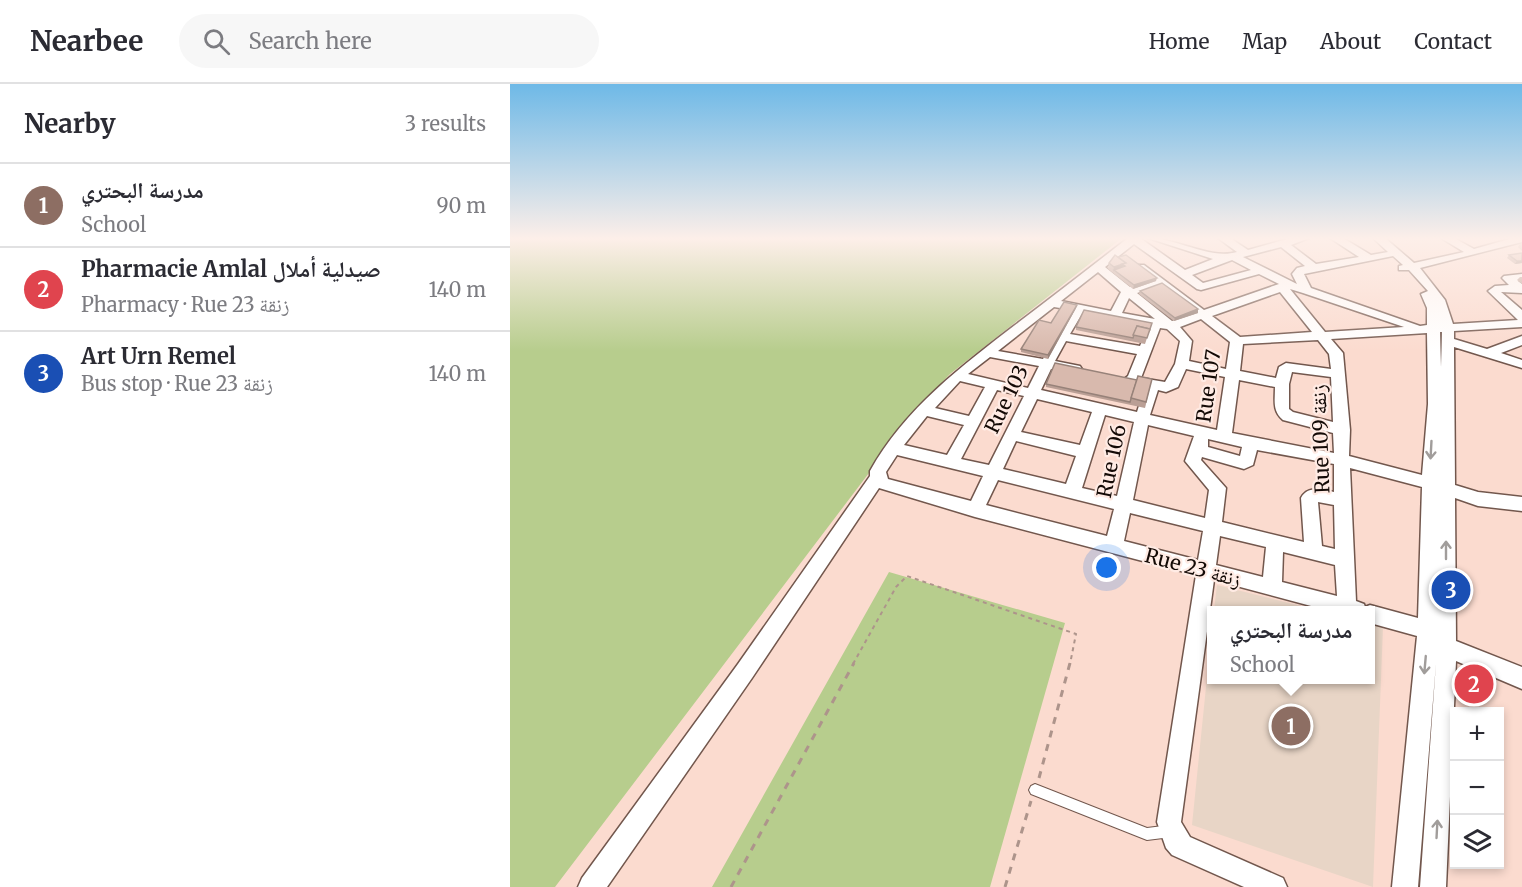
<!DOCTYPE html>
<meta charset="utf-8">
<style>
body{margin:0;font-family:Merriweather,"Noto Naskh Arabic",serif;background:#f7f7f7;color:#2b2b33}
.controls{position:absolute;right:18px;bottom:18px;display:grid;overflow:hidden;border-radius:0px;box-shadow:0 3px 9px #0003}
.controls button{width:54px;height:54px;display:grid;place-items:center;padding:0;border:0;border-bottom:2px solid #e1e1e2;background:#fff;color:#2b2b33;font:30px sans-serif}
.you{position:absolute;left:597px;top:484px;width:21px;height:21px;margin:-15px;border:4px solid #fff;border-radius:50%;background:#1a73e8;box-shadow:0 0 0 9px #1a73e833}
.badge{display:grid;place-items:center;width:39px;height:39px;border-radius:50%;background:#7c3aed;color:#fff;font-size:20px;font-weight:700}
.pin{position:absolute;translate:-50% -50%;border:3px solid #fff;box-shadow:0 2px 6px #0006}
.popup{position:absolute;left:697px;top:522px;width:168px;height:78px;box-sizing:border-box;display:grid;place-content:center;border-radius:0px;background:#fff;filter:drop-shadow(0 2px 4px #0005);font-size:20px;white-space:nowrap;color:#7c7c81}
.popup b{font-size:22px;color:#2b2b33}
.popup::after{content:'';position:absolute;left:50%;top:100%;margin-left:-12px;border:12px solid transparent;border-top-color:#fff}
.list{margin:0;padding:0;list-style:none}
h2{display:flex;justify-content:space-between;align-items:center;height:78px;margin:0;padding:0 24px;font-size:26px}
h2 small{font-size:20px;font-weight:400;color:#7c7c81}
.list li{display:grid;grid-template-columns:39px 1fr auto;gap:18px;align-items:center;box-sizing:border-box;height:84px;padding:0 24px;border-top:2px solid #e1e1e2}
.list b{display:block;font-size:22px;white-space:nowrap}
.list p{margin:0;font-size:20px;white-space:nowrap;color:#7c7c81}
.list em{font-size:20px;font-style:normal;color:#7c7c81}
.icon{flex:none;width:33px;height:33px;fill:none;stroke:currentColor;stroke-width:2;stroke-linecap:round;stroke-linejoin:round}
.map{position:relative;flex:none;width:1012px;height:803px;overflow:hidden}
header{display:flex;align-items:center;gap:36px;box-sizing:border-box;height:84px;padding:0 30px;background:#fff;border-bottom:2px solid #e1e1e2}
header strong{font-size:28px}
nav{display:flex;gap:33px;margin-inline-start:auto;font-size:21px}
.search{width:420px;height:54px;background:#f7f7f7;display:flex;align-items:center;gap:15px;box-sizing:border-box;padding:0 21px;border-radius:33px;color:#7c7c81;font-size:22px}
main{display:flex}
aside{flex:1;background:#fff}
.map>svg:first-child{display:block}
.education{fill:#e8d5c6}
.green{fill:#b7cd8d}
.lines{fill:none;stroke-linecap:round;stroke-linejoin:round}
.service-casing{stroke:#72574d;stroke-width:2}
.minor-casing{stroke:#72574d;stroke-width:3}
.path-far1{stroke:#ad948b;stroke-width:2;stroke-dasharray:4 4;stroke-linecap:butt}
.path{stroke:#ad948b;stroke-width:3;stroke-dasharray:7 7;stroke-linecap:butt}
.service{fill:#fff;fill-rule:evenodd}
.minor{fill:#fff;fill-rule:evenodd}
.wall{fill:#ba9f95}
.shaded-wall{fill:#978279}
.building{fill:#d8b9ad;stroke:#978279;stroke-width:1.5}
.oneway{stroke:#a19d9b}
.labels{text-anchor:middle;dominant-baseline:central;stroke-width:4.5;stroke-linejoin:round;paint-order:stroke}
.street-label{font-size:20px;fill:#140a06;stroke:#ffebe4}
</style>
<header>
<strong>Nearbee</strong>
<div class="search"><svg class="icon" aria-label="search" viewBox="0 0 24 24"><circle cx="10" cy="10" r="6"/><path d="M15 15l6 6"/></svg>Search here</div>
<nav><a>Home</a><a>Map</a><a>About</a><a>Contact</a></nav>
</header>
<main>
<aside>
<h2>Nearby<small>3 results</small></h2>
<ul class="list">
<li><span class="badge" style="background:#8d6e63">1</span><div><b>مدرسة البحتري</b><p>School</p></div><em>90 m</em></li>
<li><span class="badge" style="background:#e0444e">2</span><div><b>Pharmacie Amlal صيدلية أملال</b><p>Pharmacy · Rue 23 زنقة</p></div><em>140 m</em></li>
<li><span class="badge" style="background:#1a4fb4">3</span><div><b>Art Urn Remel</b><p>Bus stop · Rue 23 زنقة</p></div><em>140 m</em></li>
</ul>
</aside>
<div class="map">
<svg width="1012" height="803" viewBox="0 0 1012 803">
<rect width="100%" height="100%" fill="#fbdbcf"/>
<!-- education -->
<g class="education">
<path d="M707,501L807,526H704Z"/>
<path d="M861,540L873,543L863,803L682,741L701,554L702,596H860Z"/>
</g>
<!-- green -->
<g class="green">
<path d="M0,154H612L440,290L409,323L45,803H0Z"/>
<path d="M379,488L555,539L480,803H202Z"/>
</g>
<g class="lines">
<!-- service casing -->
<g class="service-casing">
<path id="service" d="M525,700L637,744L661,741L665,743L667,747L665,751L661,753L637,756L521,710L519,706L521,702Z"/>
</g>
<!-- minor casing -->
<g class="minor-casing">
<path id="minor" d="M618,154H630L675,186L703,175L638,154C668,154 699,176 727,168L708,154H720L738,166L781,154H799L781,161L806,180L849,173L820,154H833L861,171L878,168L863,154H875L904,179L954,168L931,154H944L964,165L1003,154H1012V158L910,184L935,216L943,240L1008,236L978,207L985,202L999,201L992,194L994,192L1012,190V196L1008,197L1012,200V209L991,208L1012,226V243L944,247V255L977,265L1012,252V261L991,269L1012,276V284L944,263L945,401L968,408L1012,413V427L968,422L945,414L946,557L1012,583V605L946,577L936,803H910L926,579L908,803H882L907,552L860,539V526H816L704,496L671,738L680,753L773,794L777,803H734L662,771L656,764L647,738L686,491L465,433L369,404L242,594L97,803H68L72,794L228,580L360,392V387C395,324 453,281 509,238C546,210 582,182 618,154ZM624,160L687,205L691,206L749,190L769,200L694,226L634,181H626L624,183L641,197L620,203L595,183ZM771,163L795,182L787,184L782,190L787,200L733,173ZM883,172L893,181L889,182V186H899L918,207L911,210L917,224V241L910,242L801,204L794,190ZM722,176L741,186L693,199L682,191ZM588,188L611,208L601,227L551,217ZM648,202L684,230L662,237L627,209ZM780,205L793,209L894,243L815,248ZM770,208L802,248L730,253L702,232ZM619,214L645,235L612,229ZM544,223L562,226L533,275L488,267ZM573,228L639,241L630,262L560,250ZM691,235L720,258L716,285L679,277L682,257L670,243ZM650,244L657,245L670,257L665,280L655,298L631,294ZM930,248H932L931,283ZM917,249L918,320L912,391L839,372L840,346L833,269L821,255ZM808,256L819,270L821,285L776,279L769,283L766,294L730,287L733,260ZM556,257L627,270L618,292L613,296L618,300L635,303L627,328L531,306L541,285L565,289L572,285L570,282L545,277ZM480,273L529,282L518,304L458,290ZM676,285L715,293L707,346L640,331L648,306L656,308L668,303ZM782,288L821,293L823,338L783,328L779,325V300ZM729,296L765,303C765,316 762,327 773,336L823,349L824,369L722,349ZM450,297L475,303L459,332L425,324ZM487,306L514,312L479,381L451,375ZM527,315L582,328L570,361L511,348ZM595,331L624,338L607,412L572,404ZM417,332L454,341L437,371L394,361ZM638,341L684,352L675,377L699,406L695,434L623,416ZM698,355L732,363L730,372L698,363ZM506,357L566,372L556,400L493,385ZM747,366L824,380V408C812,406 798,401 791,414L794,458L712,438L716,404L691,376L692,373L734,385L743,381ZM387,371L473,392L461,417L378,395L376,388ZM840,384L912,403L908,534L860,521L855,523L854,520L846,517ZM488,396L604,425L597,452L476,421ZM808,418L824,421L825,465L812,462ZM620,429L693,447L688,476L614,457ZM710,452L756,463L753,493L706,481ZM773,468L825,481L827,512L772,498Z"/>
</g>
<!-- path-far1 -->
<path class="path-far1" d="M343,580L386,503L397,492L566,550L560,580"/>
<!-- path -->
<g class="path">
<path d="M529,694L560,579"/>
<path d="M221,803L344,579"/>
<path d="M495,803L521,717"/>
</g>
<!-- service -->
<use href="#service" class="service"/>
<!-- minor -->
<use href="#minor" class="minor"/>
</g>
<!-- wall -->
<g class="wall">
<path d="M1010,160H1012V167L1008,163Z"/>
<path d="M1012,169V179L1005,180L997,174L999,171Z"/>
<path d="M599,179L646,197L623,205L598,185Z"/>
<path d="M1010,193H1012V200L1007,196Z"/>
<path d="M630,207L688,225V229L664,237L629,210Z"/>
<path d="M566,224L538,275L511,268V265L541,239Z"/>
<path d="M642,239L635,260L566,246V243Z"/>
<path d="M642,295L635,324L536,303V300Z"/>
</g>
<!-- shaded-wall -->
<g class="shaded-wall">
<path d="M1007,177H1012V179L1005,180Z"/>
<path d="M616,179L615,185L604,186L603,189L604,183Z"/>
<path d="M647,194L646,197L623,205L624,201Z"/>
<path d="M567,221L566,224L538,275V271Z"/>
<path d="M688,225V229L664,237L665,234Z"/>
</g>
<!-- building -->
<g class="building">
<path d="M1012,169V177H1007L999,171Z"/>
<path d="M605,171L616,179L604,183L599,179Z"/>
<path d="M616,171L647,194L624,201L604,186L615,182L612,180L616,179L608,173Z"/>
<path d="M652,199L688,225L665,234L630,207Z"/>
<path d="M554,218L567,221L538,271L511,265L529,236L541,239Z"/>
<path d="M574,226L642,239L639,248L640,245L627,242L623,254L566,243Z"/>
<path d="M627,242L640,245L637,254L623,251Z"/>
<path d="M545,279L627,296L620,318L536,300Z"/>
<path d="M628,292L642,295L636,318L621,314Z"/>
</g>
<!-- one-way arrows -->
<defs><path id="oneway-shaft" d="M-6 0H5M1.5-3L5.5 0L1.5 3" fill="none" stroke-width="1.6" stroke-linecap="round" stroke-linejoin="round" transform="scale(1.5)"/></defs>
<g class="oneway">
<use href="#oneway-shaft" transform="translate(921 366) rotate(93)"/>
<use href="#oneway-shaft" transform="translate(936 466) rotate(-90)"/>
<use href="#oneway-shaft" transform="translate(915 581) rotate(95)"/>
<use href="#oneway-shaft" transform="translate(927 745) rotate(-87)"/>
</g>
<!-- sky -->
<linearGradient id="sky" x2="0" y2="1"><stop stop-color="#6eb9e7"/><stop offset="0.58" stop-color="#fdefe9"/><stop offset="1" stop-color="#fdefe9" stop-opacity="0"/></linearGradient>
<rect width="1012" height="267" fill="url(#sky)"/>
<g class="labels">
<!-- street labels -->
<g class="street-label">
<text transform="translate(698 302) rotate(-82)">Rue 107</text>
<text transform="translate(496 315) rotate(-64)">Rue 103</text>
<text transform="translate(810 355) rotate(-92)">Rue 109 زنقة</text>
<text transform="translate(601 377) rotate(-78)">Rue 106</text>
<text transform="translate(683 483) rotate(15)">Rue 23 زنقة</text>
</g>
</g>
</svg>
<div class="controls">
<button>+</button>
<button>−</button>
<button><svg class="icon" aria-label="layers" viewBox="0 0 24 24"><path d="M12 4l9 5-9 5-9-5zM3 14l9 5 9-5"/></svg></button>
</div>
<div class="you"></div>
<div class="pin badge" style="left:781px;top:642px;background:#8d6e63">1</div>
<div class="popup"><b>مدرسة البحتري</b>School</div>
<div class="pin badge" style="left:964px;top:600px;background:#e0444e">2</div>
<div class="pin badge" style="left:941px;top:506px;background:#1a4fb4">3</div>
</div>
</main>
